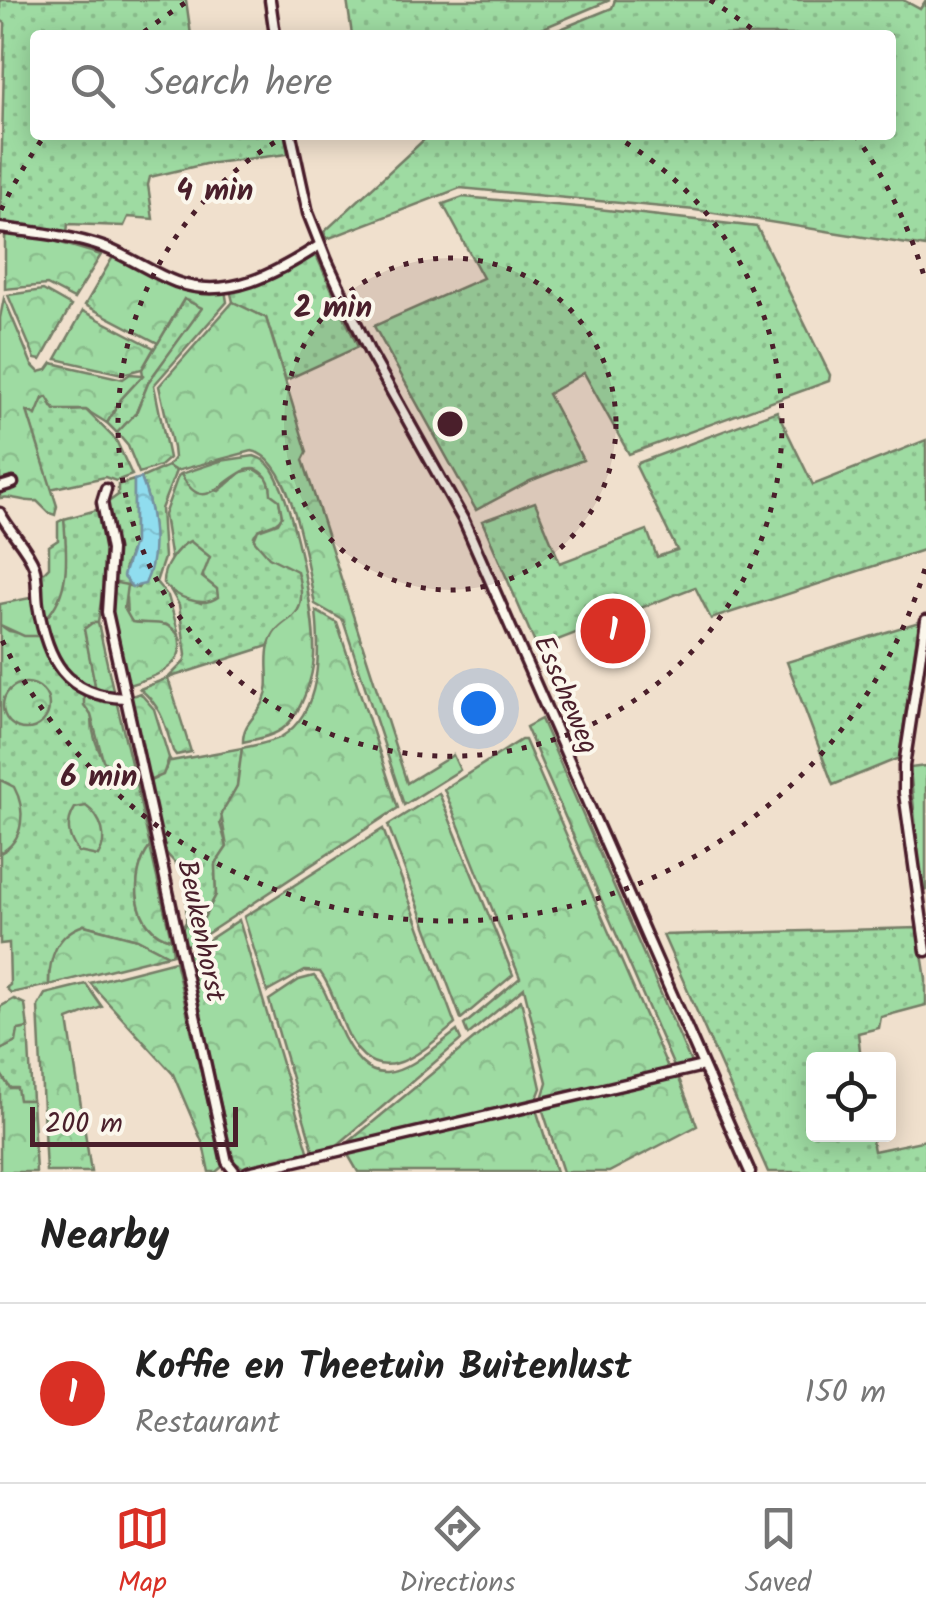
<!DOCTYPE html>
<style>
body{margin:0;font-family:Kalam,sans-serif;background:#f2f2f2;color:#222}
.controls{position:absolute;right:30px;bottom:30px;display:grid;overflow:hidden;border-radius:10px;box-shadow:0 5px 25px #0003}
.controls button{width:90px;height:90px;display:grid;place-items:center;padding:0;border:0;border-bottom:2px solid #e0e0e0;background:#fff;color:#222;font:50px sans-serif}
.scale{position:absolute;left:30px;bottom:25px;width:208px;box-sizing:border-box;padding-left:10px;border:5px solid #4a1f2b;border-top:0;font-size:28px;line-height:35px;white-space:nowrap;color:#4a1f2b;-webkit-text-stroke:8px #fbf7ec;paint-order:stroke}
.you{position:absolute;left:478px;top:708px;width:35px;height:35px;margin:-25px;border:8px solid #fff;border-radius:50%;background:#1a73e8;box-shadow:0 0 0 15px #1a73e833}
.badge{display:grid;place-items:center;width:65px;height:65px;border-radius:50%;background:#d93025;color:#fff;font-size:32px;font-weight:700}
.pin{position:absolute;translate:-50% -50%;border:5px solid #fff;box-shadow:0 2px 10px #0006}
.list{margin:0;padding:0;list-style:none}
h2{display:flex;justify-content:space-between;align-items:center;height:130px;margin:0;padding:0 40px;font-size:42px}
h2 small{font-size:32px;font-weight:400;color:#767676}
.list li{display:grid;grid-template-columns:65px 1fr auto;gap:30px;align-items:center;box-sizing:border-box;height:180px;padding:0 40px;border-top:2px solid #e0e0e0}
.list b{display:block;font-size:38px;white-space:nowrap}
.list p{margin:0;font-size:32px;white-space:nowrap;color:#767676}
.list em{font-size:32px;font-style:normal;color:#767676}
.icon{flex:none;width:55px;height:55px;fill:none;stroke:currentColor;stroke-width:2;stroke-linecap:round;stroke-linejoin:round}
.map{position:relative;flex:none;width:926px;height:1172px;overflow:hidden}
.search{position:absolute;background:#fff;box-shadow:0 5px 25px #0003;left:30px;right:30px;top:30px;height:110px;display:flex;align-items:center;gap:25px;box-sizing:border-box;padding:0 35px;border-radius:10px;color:#767676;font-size:38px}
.sheet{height:310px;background:#fff}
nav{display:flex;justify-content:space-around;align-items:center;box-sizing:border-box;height:140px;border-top:2px solid #e0e0e0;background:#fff;font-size:28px;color:#767676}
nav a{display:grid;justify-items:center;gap:5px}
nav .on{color:#d93025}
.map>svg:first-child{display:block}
.grass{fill:url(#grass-dots);stroke:#747d66;stroke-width:2.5}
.forest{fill:url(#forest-crowns);stroke:#747d66;stroke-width:2.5}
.garden{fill:#9edba2;stroke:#747d66;stroke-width:2.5}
.water{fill:url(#water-ripples);stroke:#7491a1;stroke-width:2.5}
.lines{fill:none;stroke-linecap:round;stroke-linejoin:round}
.minor-casing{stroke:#4a1f2b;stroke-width:15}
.minor{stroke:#fbf7ec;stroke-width:8}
.ring{fill:none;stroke:#4a1f2b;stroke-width:5;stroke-dasharray:5 10}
.labels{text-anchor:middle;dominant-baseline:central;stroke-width:8;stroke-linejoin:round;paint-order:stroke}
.street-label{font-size:28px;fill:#4a1f2b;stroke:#fbf7ec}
.centre{fill:#4a1f2b;stroke:#fbf7ec;stroke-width:5}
.ring-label{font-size:30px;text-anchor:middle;font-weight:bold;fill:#4a1f2b;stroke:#fbf7ec;stroke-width:8;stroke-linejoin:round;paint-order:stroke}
</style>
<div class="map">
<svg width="926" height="1172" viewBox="0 0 926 1172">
<defs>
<pattern id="grass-dots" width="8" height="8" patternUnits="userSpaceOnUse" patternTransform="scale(2.5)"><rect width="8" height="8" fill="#9edba2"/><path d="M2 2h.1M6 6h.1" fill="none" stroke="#8abc8c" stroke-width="1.8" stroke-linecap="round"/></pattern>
<pattern id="forest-crowns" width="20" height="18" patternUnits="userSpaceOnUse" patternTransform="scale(2.5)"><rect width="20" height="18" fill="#9edba2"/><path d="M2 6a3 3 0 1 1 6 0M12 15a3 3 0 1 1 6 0" fill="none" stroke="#8abc8c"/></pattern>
<pattern id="water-ripples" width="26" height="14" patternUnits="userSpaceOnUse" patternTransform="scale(2.5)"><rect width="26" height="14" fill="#90ddef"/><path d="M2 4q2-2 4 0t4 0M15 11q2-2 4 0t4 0" fill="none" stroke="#7ebdcd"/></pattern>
</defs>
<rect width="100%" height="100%" fill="#f0e0cd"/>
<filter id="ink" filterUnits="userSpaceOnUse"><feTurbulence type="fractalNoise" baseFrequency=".01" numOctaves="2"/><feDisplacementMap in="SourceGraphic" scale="20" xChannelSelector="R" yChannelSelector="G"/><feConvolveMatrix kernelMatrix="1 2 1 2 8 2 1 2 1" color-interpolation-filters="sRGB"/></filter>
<g filter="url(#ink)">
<!-- grass -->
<g class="grass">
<path d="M0,0H186L191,35H35V135H285L288,154L205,164L150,177L148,185L153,219L128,217L124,226L68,224L67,233L0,223L5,23L0,20Z"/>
<path d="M347,0H610L527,35H352Z"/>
<path d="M615,0H903L920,9L926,0V247L695,210L460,188L327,239L324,232L429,135H891V35H546L612,8Z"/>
<path d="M463,197L589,208L757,227L830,375L829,381L629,454L584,373L548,394L583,460L530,481L476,510L374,326L483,278L443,204Z"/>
<path d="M316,255L358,347L286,380L266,318L233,302L230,289L265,282Z"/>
<path d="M184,299L203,308L149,381L136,413L117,433L107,423L121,399L143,375L142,369Z"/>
<path d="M48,396L52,407L66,411L86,410L116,440L132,475L116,481L105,477L50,489L27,411Z"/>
<path d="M777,411L813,485L926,440V549L711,619L695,587L537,648L482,521L535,502L560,563L647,530L657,557L677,550L636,466L638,463Z"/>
<path d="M168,466L176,471L161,509L164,558L156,582L168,596L180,638L167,625L132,622L127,617L126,598L112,582L115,550L107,503L118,495V485L134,480V542L124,570L129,586L138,588C161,559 154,511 141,478Z"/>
<path d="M255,469L268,478L271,490L279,500L282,516C276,528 260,524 254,536C263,544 292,563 297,571C305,582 303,607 294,617C285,628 275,632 268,646L168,678L184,662L186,655L179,605L171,591L201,603L205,583L202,571L206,567L181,547L171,561L164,515L178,476L181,474L186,482L219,491L241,472Z"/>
<path d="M100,509L108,547L98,623H92L85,630L96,690C63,679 55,650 45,619L65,572L64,519Z"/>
<path d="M919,622L899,758L833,785L787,662Z"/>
<path d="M0,625L9,631L43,636C53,660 60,681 84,693C83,705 87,706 91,715C93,720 92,726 93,731C97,752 113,784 136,784L150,847C129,874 132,930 171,939L173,954L168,955L137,939L84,925L49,973V985L11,993L6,988L10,985L9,943L0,944V853L7,849L9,784L0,780Z"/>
<path d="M242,748L237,786L220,823L227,847L215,865L216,895L195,935L196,941L182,947L179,934L186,922L187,888L183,872L160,846L146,782C157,780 169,771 169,758L171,761Z"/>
<path d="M918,928L926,979V1005L881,1017L879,1028L858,1033L861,1059L814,1060V1134L871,1135L874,1151L926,1140V1172H768L663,935Z"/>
<path d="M28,1028L32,1100H18L0,1073V1050L15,1042L18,1030Z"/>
</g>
<!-- forest -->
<g class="forest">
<path d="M5,232L48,239L101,255L74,299L47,285L5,289Z"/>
<path d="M114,255L175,284L225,290L227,302L154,385L169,458L160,466L139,473L128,446L117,433L136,413L149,381L202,308L184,299L158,343L85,305Z"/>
<path d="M43,290L71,306L41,360L35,359L8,295Z"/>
<path d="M4,298L32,365L39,372L47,370L52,363L123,379L130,374L143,375L121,399L107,423L86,410H55L47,397L43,398L36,415L27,411L57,506L55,515L49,513L37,501C23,503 14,495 0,498V318Z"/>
<path d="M233,302L266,318L307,452L303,460L407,783L453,755L460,770L404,805L343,620L315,604C307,567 293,459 252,451L176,471L168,466L174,458L173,448L159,386Z"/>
<path d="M83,311L154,348L142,369L122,374L56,359Z"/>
<path d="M254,456C263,459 267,462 272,469C293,502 316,616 314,656C313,677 302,711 286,726C275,736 258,739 243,742C243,722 257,717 264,701C272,684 264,663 269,645C278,610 313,629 297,571L269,557L254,540L258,530L278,523L282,516L279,500L271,494C271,477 259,462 240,473C217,486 201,513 181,474L220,461Z"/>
<path d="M64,519C67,554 71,593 45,619L39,577L49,567V546L58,540V522Z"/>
<path d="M190,541L210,557L202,577L217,589L218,597C202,609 176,597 163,583C162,568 177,547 190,541Z"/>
<path d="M112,582L127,585L124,608L132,622C143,624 155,622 166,625C174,628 180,635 180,643C183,670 145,680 125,686L111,620Z"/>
<path d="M35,597L43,636H24L0,625V604Z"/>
<path d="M316,611L337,623L398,808L196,941L195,935L216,895L215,865L227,847L221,814L237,786L242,748C254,745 271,743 281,737C322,712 320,651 316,611Z"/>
<path d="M92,623H98L114,694L96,690L84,629Z"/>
<path d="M168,678L191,752L176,755L173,751C165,725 162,707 140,689Z"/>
<circle cx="26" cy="706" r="23"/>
<path d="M84,693L116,700L136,784L122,781L103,760L91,715L84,705Z"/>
<path d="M140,693L154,709L169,758L163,775L146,782L129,697Z"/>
<path d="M541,719L692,1065L675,1069L526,727Z"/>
<path d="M521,740H525L669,1070L542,1099L547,1082L524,988L468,1035L464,1025L520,978L444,789Z"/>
<path d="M0,780L14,787C26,809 25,840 0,853Z"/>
<path d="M439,793L513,975L461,1019L388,825Z"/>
<path d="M86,806C102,818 109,839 98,856L78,852C68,837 65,824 75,808Z"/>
<path d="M383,829L455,1024C419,1055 374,1096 345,1028C337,1009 332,988 320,972L305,971L267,992L244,917Z"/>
<path d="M150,847L171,939C132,930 129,874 150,847Z"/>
<path d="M239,920L309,1154L244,1168L234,1162L187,960V954Z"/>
<path d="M84,925L137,939L168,955L49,985C49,958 56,934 84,925Z"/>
<path d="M175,961L223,1166L216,1172H209L203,1144L173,1074L90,983Z"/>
<path d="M314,976C326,989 331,1009 338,1025C373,1106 407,1068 457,1031L461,1040L334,1148L314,1153L269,1000L299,980Z"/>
<path d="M86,984L102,1007L68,1020L91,1172H46L38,1006L45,994Z"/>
<path d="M14,999L25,1004L28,1028L18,1030L16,1042L0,1050V1007Z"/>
<path d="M521,1000L541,1088L536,1101L344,1146Z"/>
<path d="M0,1073L10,1088H17L19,1100H32L36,1172H0Z"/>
<path d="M678,1076L697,1126L609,1172H563L542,1108Z"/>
<path d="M536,1109L556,1172H358L347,1153Z"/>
</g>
<!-- garden -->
<path class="garden" d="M926,766V890L922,892L910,768Z"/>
<!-- water -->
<path class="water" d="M141,478C153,508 160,554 145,584L132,587L123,576L134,542V480Z"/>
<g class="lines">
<!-- minor casing -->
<g class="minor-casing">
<g id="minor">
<path d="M270,0L275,35"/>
<path d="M291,135L308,213L327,261L369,351L464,521L750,1172"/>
<path d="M0,228C35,232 73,236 106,248C130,257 152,273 176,282C228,301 277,273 320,245"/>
<path d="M0,487L13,483"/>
<path d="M106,489L102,502L111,550L107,612L227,1162L235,1172"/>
<path d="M0,513C9,531 27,547 34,566C38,578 36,593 38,605C47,660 65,696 125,698"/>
<path d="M926,620L904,766V793L926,951"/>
<path d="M248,1172L703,1066"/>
</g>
</g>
<!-- minor -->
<use href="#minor" class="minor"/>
</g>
</g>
<!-- distance rings -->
<circle cx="450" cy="424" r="166" fill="#4a1f2b" fill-opacity=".12"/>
<g class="ring">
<circle cx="450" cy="424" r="166"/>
<path d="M613 135A332 332 0 1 1 287 135"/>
<path d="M925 569A497 497 0 0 1 1 638M1 210A497 497 0 0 1 45 135M144 32A497 497 0 0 1 190 0M710 0A497 497 0 0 1 756 32M855 135A497 497 0 0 1 925 279"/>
</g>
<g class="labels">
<!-- street labels -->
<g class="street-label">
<text transform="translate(565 695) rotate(67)">Esscheweg</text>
<text transform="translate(200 931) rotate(78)">Beukenhorst</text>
</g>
</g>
<circle cx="450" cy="424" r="15" class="centre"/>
<g class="ring-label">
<text x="215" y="200">4 min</text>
<text x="333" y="317">2 min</text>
<text x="99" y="786">6 min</text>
</g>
</svg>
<div class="controls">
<button><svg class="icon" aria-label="locate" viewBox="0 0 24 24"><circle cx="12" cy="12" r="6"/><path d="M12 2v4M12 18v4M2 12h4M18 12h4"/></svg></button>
</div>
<div class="scale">200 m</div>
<div class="you"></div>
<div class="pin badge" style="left:613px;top:631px">1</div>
<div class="search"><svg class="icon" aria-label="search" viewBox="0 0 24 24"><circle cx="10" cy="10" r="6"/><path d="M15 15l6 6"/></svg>Search here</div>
</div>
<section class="sheet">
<h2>Nearby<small></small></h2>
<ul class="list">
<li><span class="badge">1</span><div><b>Koffie en Theetuin Buitenlust</b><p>Restaurant</p></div><em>150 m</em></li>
</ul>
</section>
<nav>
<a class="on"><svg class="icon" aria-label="map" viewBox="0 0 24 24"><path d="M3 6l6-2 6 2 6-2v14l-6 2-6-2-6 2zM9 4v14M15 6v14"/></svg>Map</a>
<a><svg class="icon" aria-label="directions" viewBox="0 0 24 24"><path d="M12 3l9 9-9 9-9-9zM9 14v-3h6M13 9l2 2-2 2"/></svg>Directions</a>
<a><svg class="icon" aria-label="saved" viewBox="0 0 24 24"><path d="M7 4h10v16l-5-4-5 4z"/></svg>Saved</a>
</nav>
